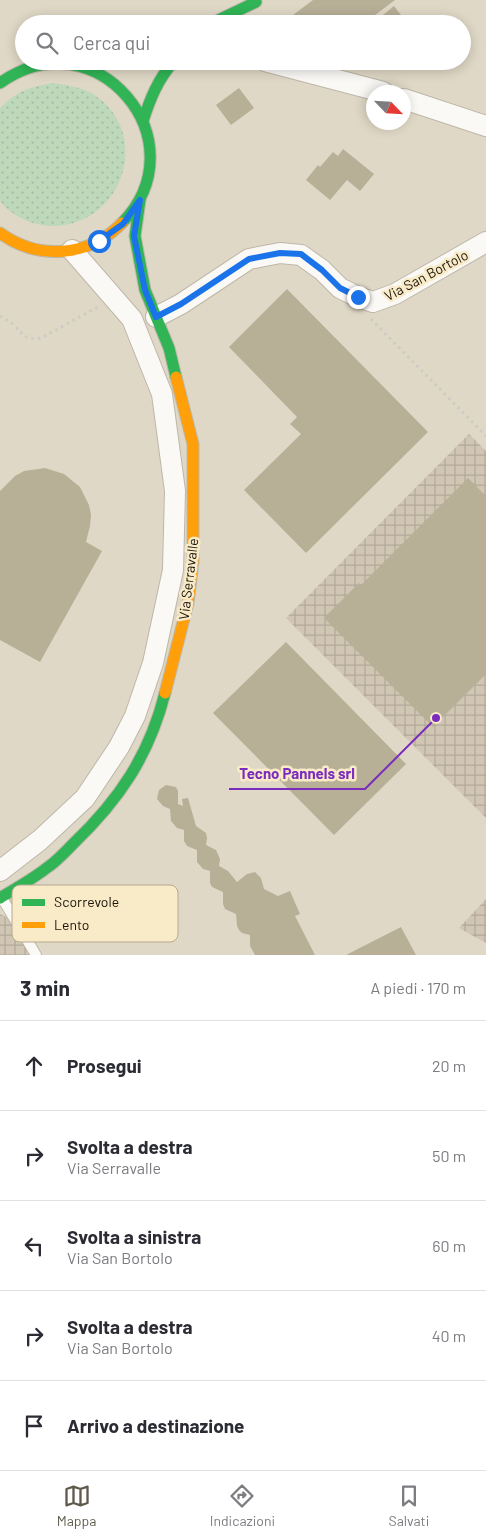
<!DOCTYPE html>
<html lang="it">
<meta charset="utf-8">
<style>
body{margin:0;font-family:Barlow,sans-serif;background:#f2f2f3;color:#2b2b33}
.compass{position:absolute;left:366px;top:85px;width:45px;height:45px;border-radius:50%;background:#fff;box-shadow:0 2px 12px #0003;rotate:115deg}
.stop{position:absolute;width:15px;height:15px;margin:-11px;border:4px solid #1a73e8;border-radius:50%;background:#fff}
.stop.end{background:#1a73e8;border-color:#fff;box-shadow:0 1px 5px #0008}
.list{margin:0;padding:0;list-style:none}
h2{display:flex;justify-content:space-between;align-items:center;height:65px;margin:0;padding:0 20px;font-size:21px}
h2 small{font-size:16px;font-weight:400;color:#7c7c81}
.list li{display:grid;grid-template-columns:32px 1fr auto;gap:15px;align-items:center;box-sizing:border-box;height:90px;padding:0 20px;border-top:1px solid #e1e1e2}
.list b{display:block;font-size:19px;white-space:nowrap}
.list p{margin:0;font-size:16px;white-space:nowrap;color:#7c7c81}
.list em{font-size:16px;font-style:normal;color:#7c7c81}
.icon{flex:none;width:28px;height:28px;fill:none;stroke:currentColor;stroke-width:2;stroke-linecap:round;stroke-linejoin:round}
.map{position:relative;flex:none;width:486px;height:955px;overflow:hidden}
.search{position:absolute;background:#fff;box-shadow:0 2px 12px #0003;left:15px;right:15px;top:15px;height:55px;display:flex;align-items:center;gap:12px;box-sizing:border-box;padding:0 18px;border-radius:28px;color:#7c7c81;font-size:19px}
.sheet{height:515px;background:#fff}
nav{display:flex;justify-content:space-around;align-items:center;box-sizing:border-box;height:70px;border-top:1px solid #e1e1e2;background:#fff;font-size:14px;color:#7c7c81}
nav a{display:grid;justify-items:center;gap:2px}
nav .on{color:#605a4c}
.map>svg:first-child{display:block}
.industrial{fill:url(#industrial-grid)}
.grass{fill:url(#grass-dots)}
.building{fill:#b8af97}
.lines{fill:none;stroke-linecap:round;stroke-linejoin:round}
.lane-casing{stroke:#beb7a9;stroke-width:12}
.street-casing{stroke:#beb7a9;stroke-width:22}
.fast-casing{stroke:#beb7a9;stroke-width:13}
.slow-casing{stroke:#beb7a9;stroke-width:13}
.path{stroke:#cecbc6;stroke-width:3;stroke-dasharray:2.5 4;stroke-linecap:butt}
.lane{stroke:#faf9f6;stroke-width:10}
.street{stroke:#faf9f6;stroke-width:20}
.fast{stroke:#30b455;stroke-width:11}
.slow{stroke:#ff9f0a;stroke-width:11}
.route{stroke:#1a73e8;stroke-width:6}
.labels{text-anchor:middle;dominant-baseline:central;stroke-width:5;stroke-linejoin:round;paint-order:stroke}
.street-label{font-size:14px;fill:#1b160a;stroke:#f9eac8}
.key{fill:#f9eac8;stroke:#b6aa8f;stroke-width:1}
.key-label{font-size:14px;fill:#1b160a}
.leader{fill:none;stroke:#7b2cbf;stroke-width:2}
.callout-dot{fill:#7b2cbf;stroke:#f9eac8;stroke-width:2}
.callout-label{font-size:15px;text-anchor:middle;font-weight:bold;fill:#7b2cbf;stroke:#f9eac8;stroke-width:5;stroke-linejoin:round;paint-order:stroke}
</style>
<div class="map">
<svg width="486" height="955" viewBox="0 0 486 955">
<defs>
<pattern id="industrial-grid" width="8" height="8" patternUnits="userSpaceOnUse" patternTransform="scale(1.25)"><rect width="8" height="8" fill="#d0c6b3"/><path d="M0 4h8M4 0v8" fill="none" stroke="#b2a999"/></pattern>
<pattern id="grass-dots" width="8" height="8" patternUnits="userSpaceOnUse" patternTransform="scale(1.25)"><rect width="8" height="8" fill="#bed9b9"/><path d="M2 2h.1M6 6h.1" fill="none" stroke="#a3ba9e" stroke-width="1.8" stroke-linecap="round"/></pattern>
</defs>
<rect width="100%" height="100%" fill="#e0d8c6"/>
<!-- industrial -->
<g class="industrial">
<path d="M469,434L486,451V818L286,618Z"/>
<path d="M486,899V943L459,928Z"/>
<path d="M0,914L12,920L31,955H0Z"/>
</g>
<!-- grass -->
<path class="grass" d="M53,83C67,85 81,87 93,94C153,132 124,225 53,226C33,226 13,217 0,201V108C17,91 29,87 53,83Z"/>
<!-- building -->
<g class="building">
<path d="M313,0H395L363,24H281Z"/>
<path d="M394,6L408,24H390L383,15Z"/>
<path d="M239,88L254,108L231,125L216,105Z"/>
<path d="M343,149L374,174L360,191L347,180L330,200L306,180L318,165L320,167L333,152L338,156Z"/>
<path d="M287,289L428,432L306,553L244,490L301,434L290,424L297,417L229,347Z"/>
<path d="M45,468L64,474L80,487L89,505L91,515L90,526L86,542L102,551L40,662L0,640V491L15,476L24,471Z"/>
<path d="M468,478L486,496V674L433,727L324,618L359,583L361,585Z"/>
<path d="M286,642L406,764L334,835L213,713Z"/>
<path d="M166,785L176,787L178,791V804L183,806L182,799L188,798L196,826L206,833L207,838L206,845L216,850L220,859L219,866L228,871L237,882L247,874L255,872L261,878L264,889L278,896L290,891L300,914L295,916L315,955H255L250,946V935L242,933L239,930L237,926L236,914L225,909L223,904V892L212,887L210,883V871L203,869L197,862V850L187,846L184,841V830L177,828L171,821L170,809L163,806L157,799L159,790Z"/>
<path d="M401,927L416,955H346Z"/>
</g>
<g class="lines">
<!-- lane casing -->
<g class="lane-casing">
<path id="lane" d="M2,898L36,955"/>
</g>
<!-- street casing -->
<g class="street-casing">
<g id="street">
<path d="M265,61L383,92"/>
<path d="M404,99L486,126"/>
<path d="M156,317L181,304L249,259L280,253L301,255L322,270L340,288L358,297L373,302L395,294L486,242"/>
<path d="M0,871L40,840L85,798L119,747L135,716L153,663L173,570L175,491L162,394L132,319L72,250"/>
</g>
</g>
<!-- fast casing -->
<g class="fast-casing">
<g id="fast">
<path d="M210,24L256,2"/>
<path d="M0,83C96,15 202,141 122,223"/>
<path d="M143,121C150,99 158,79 174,61"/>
<path d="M140,200L135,236L145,290L169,348L176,377"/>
<path d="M0,898C16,888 33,879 48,867C57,861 65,852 73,844C119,800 149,756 165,693"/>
</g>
</g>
<!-- slow casing -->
<g class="slow-casing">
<g id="slow">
<path d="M0,233C39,261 89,257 122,223"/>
<path d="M165,693L188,603L193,562V444L176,377"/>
</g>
</g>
<!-- path -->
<g class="path">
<path d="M0,316C4,319 10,321 14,325C24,335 24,340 41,338L98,307"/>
<path d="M371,319L486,436"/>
</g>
<!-- lane -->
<use href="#lane" class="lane"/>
<!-- street -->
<use href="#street" class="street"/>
<!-- fast -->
<use href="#fast" class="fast"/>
<!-- slow -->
<use href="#slow" class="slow"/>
</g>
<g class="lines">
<!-- route -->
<path class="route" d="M99,241L123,224L140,200L134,236L145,290L156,317L181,304L249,259L280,253L301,254L322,270L340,288L358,297"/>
</g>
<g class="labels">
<!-- street labels -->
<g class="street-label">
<text transform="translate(426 275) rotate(-28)">Via San Bortolo</text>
<text transform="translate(188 579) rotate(-83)">Via Serravalle</text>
</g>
</g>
<!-- legend -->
<rect x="12" y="885" width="166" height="57" rx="8" class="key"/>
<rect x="22" y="899" width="23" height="7" fill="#30b455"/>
<rect x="22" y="922" width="23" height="6" fill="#ff9f0a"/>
<g class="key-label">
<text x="54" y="907">Scorrevole</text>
<text x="54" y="930">Lento</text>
</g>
<!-- callouts -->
<path class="leader" d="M436 718L365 789H229"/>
<circle class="callout-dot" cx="436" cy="718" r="5"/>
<g class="callout-label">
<text x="297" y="779">Tecno Pannels srl</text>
</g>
</svg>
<svg class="compass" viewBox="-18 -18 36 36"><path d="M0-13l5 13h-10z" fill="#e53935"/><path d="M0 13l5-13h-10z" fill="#7c7c81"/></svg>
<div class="stop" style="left:99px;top:241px"></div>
<div class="stop end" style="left:358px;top:297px"></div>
<div class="search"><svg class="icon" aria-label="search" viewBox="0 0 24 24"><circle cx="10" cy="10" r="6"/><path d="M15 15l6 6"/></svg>Cerca qui</div>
</div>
<section class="sheet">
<h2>3 min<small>A piedi · 170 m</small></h2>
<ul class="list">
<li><svg class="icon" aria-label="ahead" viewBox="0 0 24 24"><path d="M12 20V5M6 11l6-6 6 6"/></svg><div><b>Prosegui</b></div><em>20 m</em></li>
<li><svg class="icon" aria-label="right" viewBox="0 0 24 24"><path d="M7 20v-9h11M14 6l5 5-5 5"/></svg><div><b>Svolta a destra</b><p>Via Serravalle</p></div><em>50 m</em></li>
<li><svg class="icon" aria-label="left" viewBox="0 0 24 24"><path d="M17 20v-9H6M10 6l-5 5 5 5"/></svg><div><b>Svolta a sinistra</b><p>Via San Bortolo</p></div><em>60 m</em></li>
<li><svg class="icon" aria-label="right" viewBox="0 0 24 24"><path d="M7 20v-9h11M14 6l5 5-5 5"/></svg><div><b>Svolta a destra</b><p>Via San Bortolo</p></div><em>40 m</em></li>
<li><svg class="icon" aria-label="arrive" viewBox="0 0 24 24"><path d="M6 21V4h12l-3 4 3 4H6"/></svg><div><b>Arrivo a destinazione</b></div></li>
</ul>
</section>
<nav>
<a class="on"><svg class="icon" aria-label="map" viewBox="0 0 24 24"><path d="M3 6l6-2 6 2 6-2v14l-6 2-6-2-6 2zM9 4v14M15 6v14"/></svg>Mappa</a>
<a><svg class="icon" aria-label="directions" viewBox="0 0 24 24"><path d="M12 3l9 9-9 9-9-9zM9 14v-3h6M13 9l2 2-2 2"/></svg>Indicazioni</a>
<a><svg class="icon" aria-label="saved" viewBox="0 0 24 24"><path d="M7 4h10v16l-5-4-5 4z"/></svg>Salvati</a>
</nav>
